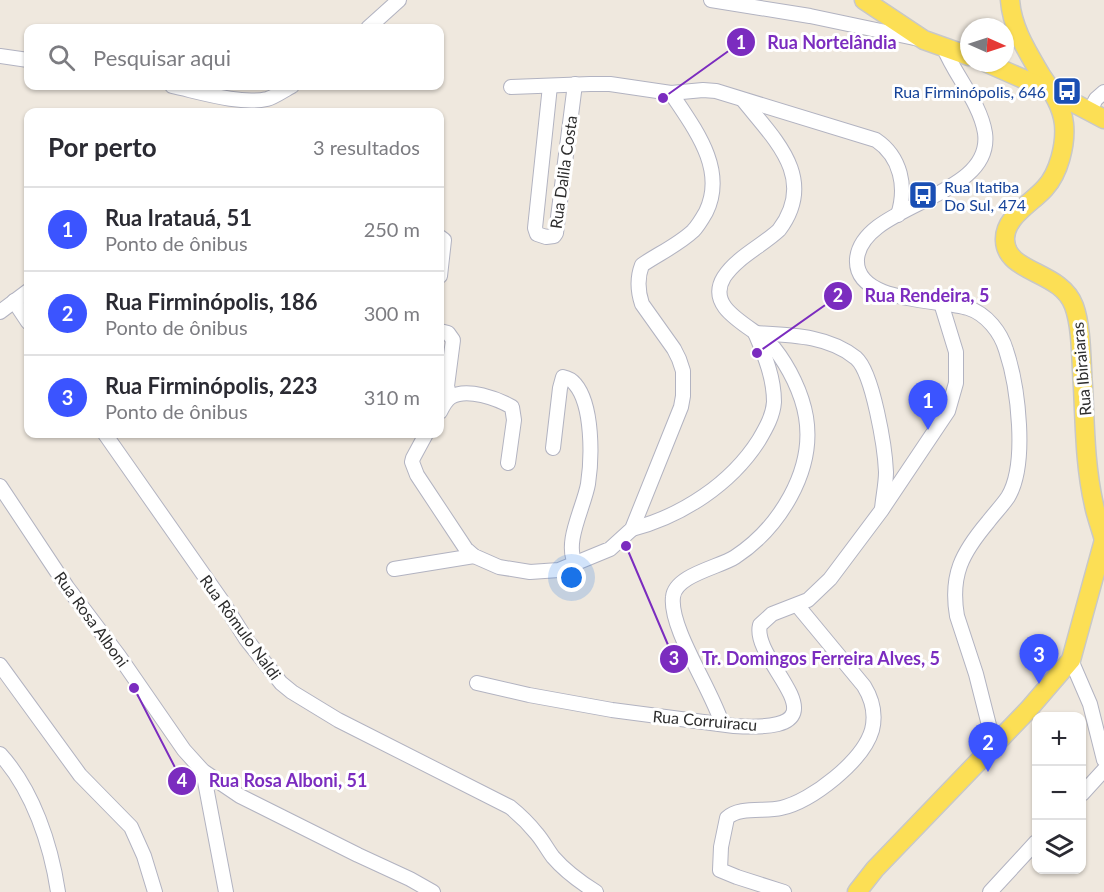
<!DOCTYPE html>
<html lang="pt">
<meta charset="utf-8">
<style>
body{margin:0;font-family:Lato,sans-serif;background:#f2f2f3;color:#2b2b33}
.controls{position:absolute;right:18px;bottom:18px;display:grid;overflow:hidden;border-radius:12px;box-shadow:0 2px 4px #0004}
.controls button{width:54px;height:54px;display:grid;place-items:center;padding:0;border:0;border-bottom:2px solid #e1e1e2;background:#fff;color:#2b2b33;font:30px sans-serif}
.compass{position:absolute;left:960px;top:18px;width:54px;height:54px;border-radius:50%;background:#fff;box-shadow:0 2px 4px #0004;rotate:93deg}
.you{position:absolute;left:572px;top:578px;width:21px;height:21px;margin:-15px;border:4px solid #fff;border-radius:50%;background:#1a73e8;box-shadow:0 0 0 9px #1a73e833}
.badge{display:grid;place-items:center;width:39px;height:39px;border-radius:50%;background:#3b54ff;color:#fff;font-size:20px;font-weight:700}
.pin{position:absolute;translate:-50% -50px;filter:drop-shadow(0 2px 3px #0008)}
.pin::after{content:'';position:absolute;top:32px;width:21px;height:18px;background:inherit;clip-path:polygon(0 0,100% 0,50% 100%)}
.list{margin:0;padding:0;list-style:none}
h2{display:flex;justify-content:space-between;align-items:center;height:78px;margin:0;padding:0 24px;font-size:26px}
h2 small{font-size:20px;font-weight:400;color:#7c7c81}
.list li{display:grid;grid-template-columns:39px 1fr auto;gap:18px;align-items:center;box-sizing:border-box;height:84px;padding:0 24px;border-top:2px solid #e1e1e2}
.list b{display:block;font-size:22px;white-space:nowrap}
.list p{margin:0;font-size:20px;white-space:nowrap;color:#7c7c81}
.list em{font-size:20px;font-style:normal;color:#7c7c81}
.icon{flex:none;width:33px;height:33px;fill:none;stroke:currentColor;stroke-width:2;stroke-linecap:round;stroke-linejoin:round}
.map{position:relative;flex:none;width:1104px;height:892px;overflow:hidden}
.search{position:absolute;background:#fff;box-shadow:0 2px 4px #0004;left:24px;top:24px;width:420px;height:66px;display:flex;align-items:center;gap:15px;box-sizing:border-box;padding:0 21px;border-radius:12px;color:#7c7c81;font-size:22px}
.panel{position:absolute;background:#fff;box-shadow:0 2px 4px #0004;left:24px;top:108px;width:420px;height:330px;border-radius:12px}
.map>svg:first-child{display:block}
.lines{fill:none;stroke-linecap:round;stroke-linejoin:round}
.minor-casing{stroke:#b2b3c1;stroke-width:16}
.major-casing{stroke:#c8c8c8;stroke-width:21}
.minor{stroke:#fff;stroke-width:14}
.major{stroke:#fcdf55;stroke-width:18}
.labels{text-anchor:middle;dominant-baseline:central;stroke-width:6;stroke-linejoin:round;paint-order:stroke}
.transit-label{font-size:16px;fill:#164399;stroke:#fff;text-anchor:end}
.street-label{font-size:16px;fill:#2c2c2c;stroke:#fff}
.leader{fill:none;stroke:#7b2cbf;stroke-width:2}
.callout-dot{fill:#7b2cbf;stroke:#fff;stroke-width:2}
.mark-label{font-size:18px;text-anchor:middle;font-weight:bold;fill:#fff}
.callout-label{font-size:18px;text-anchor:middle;font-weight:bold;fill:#7b2cbf;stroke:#fff;stroke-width:6;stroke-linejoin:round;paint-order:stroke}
</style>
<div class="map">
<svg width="1104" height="892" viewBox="0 0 1104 892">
<rect width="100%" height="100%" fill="#efe8de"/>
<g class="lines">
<!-- minor casing -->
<g class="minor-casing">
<g id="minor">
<path d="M711,0L810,16L919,39"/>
<path d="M368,28L399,0"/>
<path d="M944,48C955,76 980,102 985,133C994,199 862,203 857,259C854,304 941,299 968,308C987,314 1001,333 1006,350C1018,386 1028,464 1008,497C1002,506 994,514 988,522C962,553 950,575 957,616L976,674L994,745"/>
<path d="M0,56L28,60"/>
<path d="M172,86C200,92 240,105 267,99C275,97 284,90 292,86"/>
<path d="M550,86L535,228L537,234L546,237L554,236L556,233L575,84"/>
<path d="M511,87L590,84H610L671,93L703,90L716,91L876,140C901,157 907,187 898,215"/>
<path d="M1090,110L1096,99L1104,92"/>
<path d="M440,237L444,240L440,276"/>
<path d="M14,301L28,322"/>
<path d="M0,312L28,291"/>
<path d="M440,331L448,333L453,340L447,386L450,397"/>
<path d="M755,333C789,335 828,335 856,358C873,373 885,448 886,472C886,484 883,497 882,509"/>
<path d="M440,412C442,408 446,400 451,397C467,387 498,399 512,407L514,420L508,463"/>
<path d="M105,434L222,601L246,639L281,683L292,692L338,720L510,807C520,815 529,824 537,834C543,841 547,849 553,857C565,871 580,882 596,892"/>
<path d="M426,434L413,458L412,462L417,475L466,549L474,556L499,567L530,572L559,570L610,549L632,529L681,407L683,396V371L679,359L674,349L642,304C638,292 637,278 642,265C658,254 678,245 693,231C698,226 702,219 706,212C727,169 694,128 671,93"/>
<path d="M553,448L560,388L563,377C568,378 572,380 575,384C593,405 592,458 588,484C584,507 563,544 576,564"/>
<path d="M0,486L67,587L119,656L184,750L203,771L240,796L358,855L410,879L433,892"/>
<path d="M632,529C682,516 731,484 759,440C766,428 773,416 774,402C774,378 765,356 756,335"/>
<path d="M394,569L474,556"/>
<path d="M1071,660L1090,704L1104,760"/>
<path d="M0,665L80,775L131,827L144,856L155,892"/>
<path d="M477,683L529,695L612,710L734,726C858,734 750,663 760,625L772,614L808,600L830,579L881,511L948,411L956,383V352L941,303"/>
<path d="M722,724C712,690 669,628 673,597C675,575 720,567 735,557C779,528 815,471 806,417C802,393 789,367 774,348C758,328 703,311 724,277C737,257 762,246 779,230C818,178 774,139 743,100"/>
<path d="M0,754C33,790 51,845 58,892"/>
<path d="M203,771L226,892"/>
<path d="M1082,794L1104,770"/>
<path d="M784,892L737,877L720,870L721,847L727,818C739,806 765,812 781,808C812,801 863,761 872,730C876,714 872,699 864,686L797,605"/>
<path d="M990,892L1036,842"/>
</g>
</g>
<!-- major casing -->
<g class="major-casing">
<g id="major">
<path d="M864,0L924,40L969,56"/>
<path d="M1010,0C1012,28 1027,51 1041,75C1051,90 1062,105 1064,124C1066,144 1059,173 1045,188C1032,203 1004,217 1005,240C1006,274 1061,270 1074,306C1082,328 1081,362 1083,387C1085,426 1085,466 1094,505C1096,516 1101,528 1104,540"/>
<path d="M987,63L1053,92L1104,119"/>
<path d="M857,892L875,869L1028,710L1071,660L1104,540"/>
</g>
</g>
<!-- minor -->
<use href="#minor" class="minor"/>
<!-- major -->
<use href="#major" class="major"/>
</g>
<!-- icons -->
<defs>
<g id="bus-square" transform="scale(1.5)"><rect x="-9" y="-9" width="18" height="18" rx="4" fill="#1a4fb4" stroke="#fff"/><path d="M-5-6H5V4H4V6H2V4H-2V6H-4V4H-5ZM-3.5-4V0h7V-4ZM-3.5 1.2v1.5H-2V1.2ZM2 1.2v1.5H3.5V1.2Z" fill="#fff"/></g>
</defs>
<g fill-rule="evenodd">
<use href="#bus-square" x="1067" y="91"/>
<use href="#bus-square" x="923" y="195"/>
</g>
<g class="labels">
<!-- transit labels -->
<g class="transit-label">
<text x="1046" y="91">Rua Firminópolis, 646</text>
<text x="944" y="186" text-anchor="start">Rua Itatiba<tspan x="944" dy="18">Do Sul, 474</tspan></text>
</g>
<!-- street labels -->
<g class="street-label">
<text transform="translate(563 172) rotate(-82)">Rua Dalila Costa</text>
<text transform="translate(1081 369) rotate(-95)">Rua Ibiraiaras</text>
<text transform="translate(92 619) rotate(54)">Rua Rosa Alboni</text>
<text transform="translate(241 627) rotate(54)">Rua Rômulo Naldi</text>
<text transform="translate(705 720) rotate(5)">Rua Corruiracu</text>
</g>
</g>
<!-- callouts -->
<path class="leader" d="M663 98L741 42M757 353L838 296M626 546L674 659M134 688L182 781"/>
<g class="callout-dot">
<circle cx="663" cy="98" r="6"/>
<circle cx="757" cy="353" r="6"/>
<circle cx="626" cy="546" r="6"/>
<circle cx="134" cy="688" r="6"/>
<circle cx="741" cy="42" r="15"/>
<circle cx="838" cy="296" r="15"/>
<circle cx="674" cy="659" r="15"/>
<circle cx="182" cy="781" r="15"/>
</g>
<g class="mark-label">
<text x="741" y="49">1</text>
<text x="838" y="302">2</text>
<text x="674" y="665">3</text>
<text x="182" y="787">4</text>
</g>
<g class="callout-label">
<text x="832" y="49">Rua Nortelândia</text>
<text x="927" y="302">Rua Rendeira, 5</text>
<text x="821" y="665">Tr. Domingos Ferreira Alves, 5</text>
<text x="288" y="787">Rua Rosa Alboni, 51</text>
</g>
</svg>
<div class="controls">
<button>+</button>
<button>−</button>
<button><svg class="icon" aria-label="layers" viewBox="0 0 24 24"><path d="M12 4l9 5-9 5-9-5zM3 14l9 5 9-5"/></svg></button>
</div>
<svg class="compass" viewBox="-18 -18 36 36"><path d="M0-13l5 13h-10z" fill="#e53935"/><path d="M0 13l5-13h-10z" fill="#7c7c81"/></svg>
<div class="you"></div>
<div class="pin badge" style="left:928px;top:430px">1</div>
<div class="pin badge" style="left:988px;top:772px">2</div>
<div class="pin badge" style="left:1039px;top:684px">3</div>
<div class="search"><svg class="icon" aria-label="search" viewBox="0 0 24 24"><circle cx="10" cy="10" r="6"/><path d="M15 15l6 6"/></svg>Pesquisar aqui</div>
<section class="panel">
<h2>Por perto<small>3 resultados</small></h2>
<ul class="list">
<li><span class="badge">1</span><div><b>Rua Iratauá, 51</b><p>Ponto de ônibus</p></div><em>250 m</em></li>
<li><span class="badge">2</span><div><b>Rua Firminópolis, 186</b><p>Ponto de ônibus</p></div><em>300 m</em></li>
<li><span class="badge">3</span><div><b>Rua Firminópolis, 223</b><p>Ponto de ônibus</p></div><em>310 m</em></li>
</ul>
</section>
</div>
